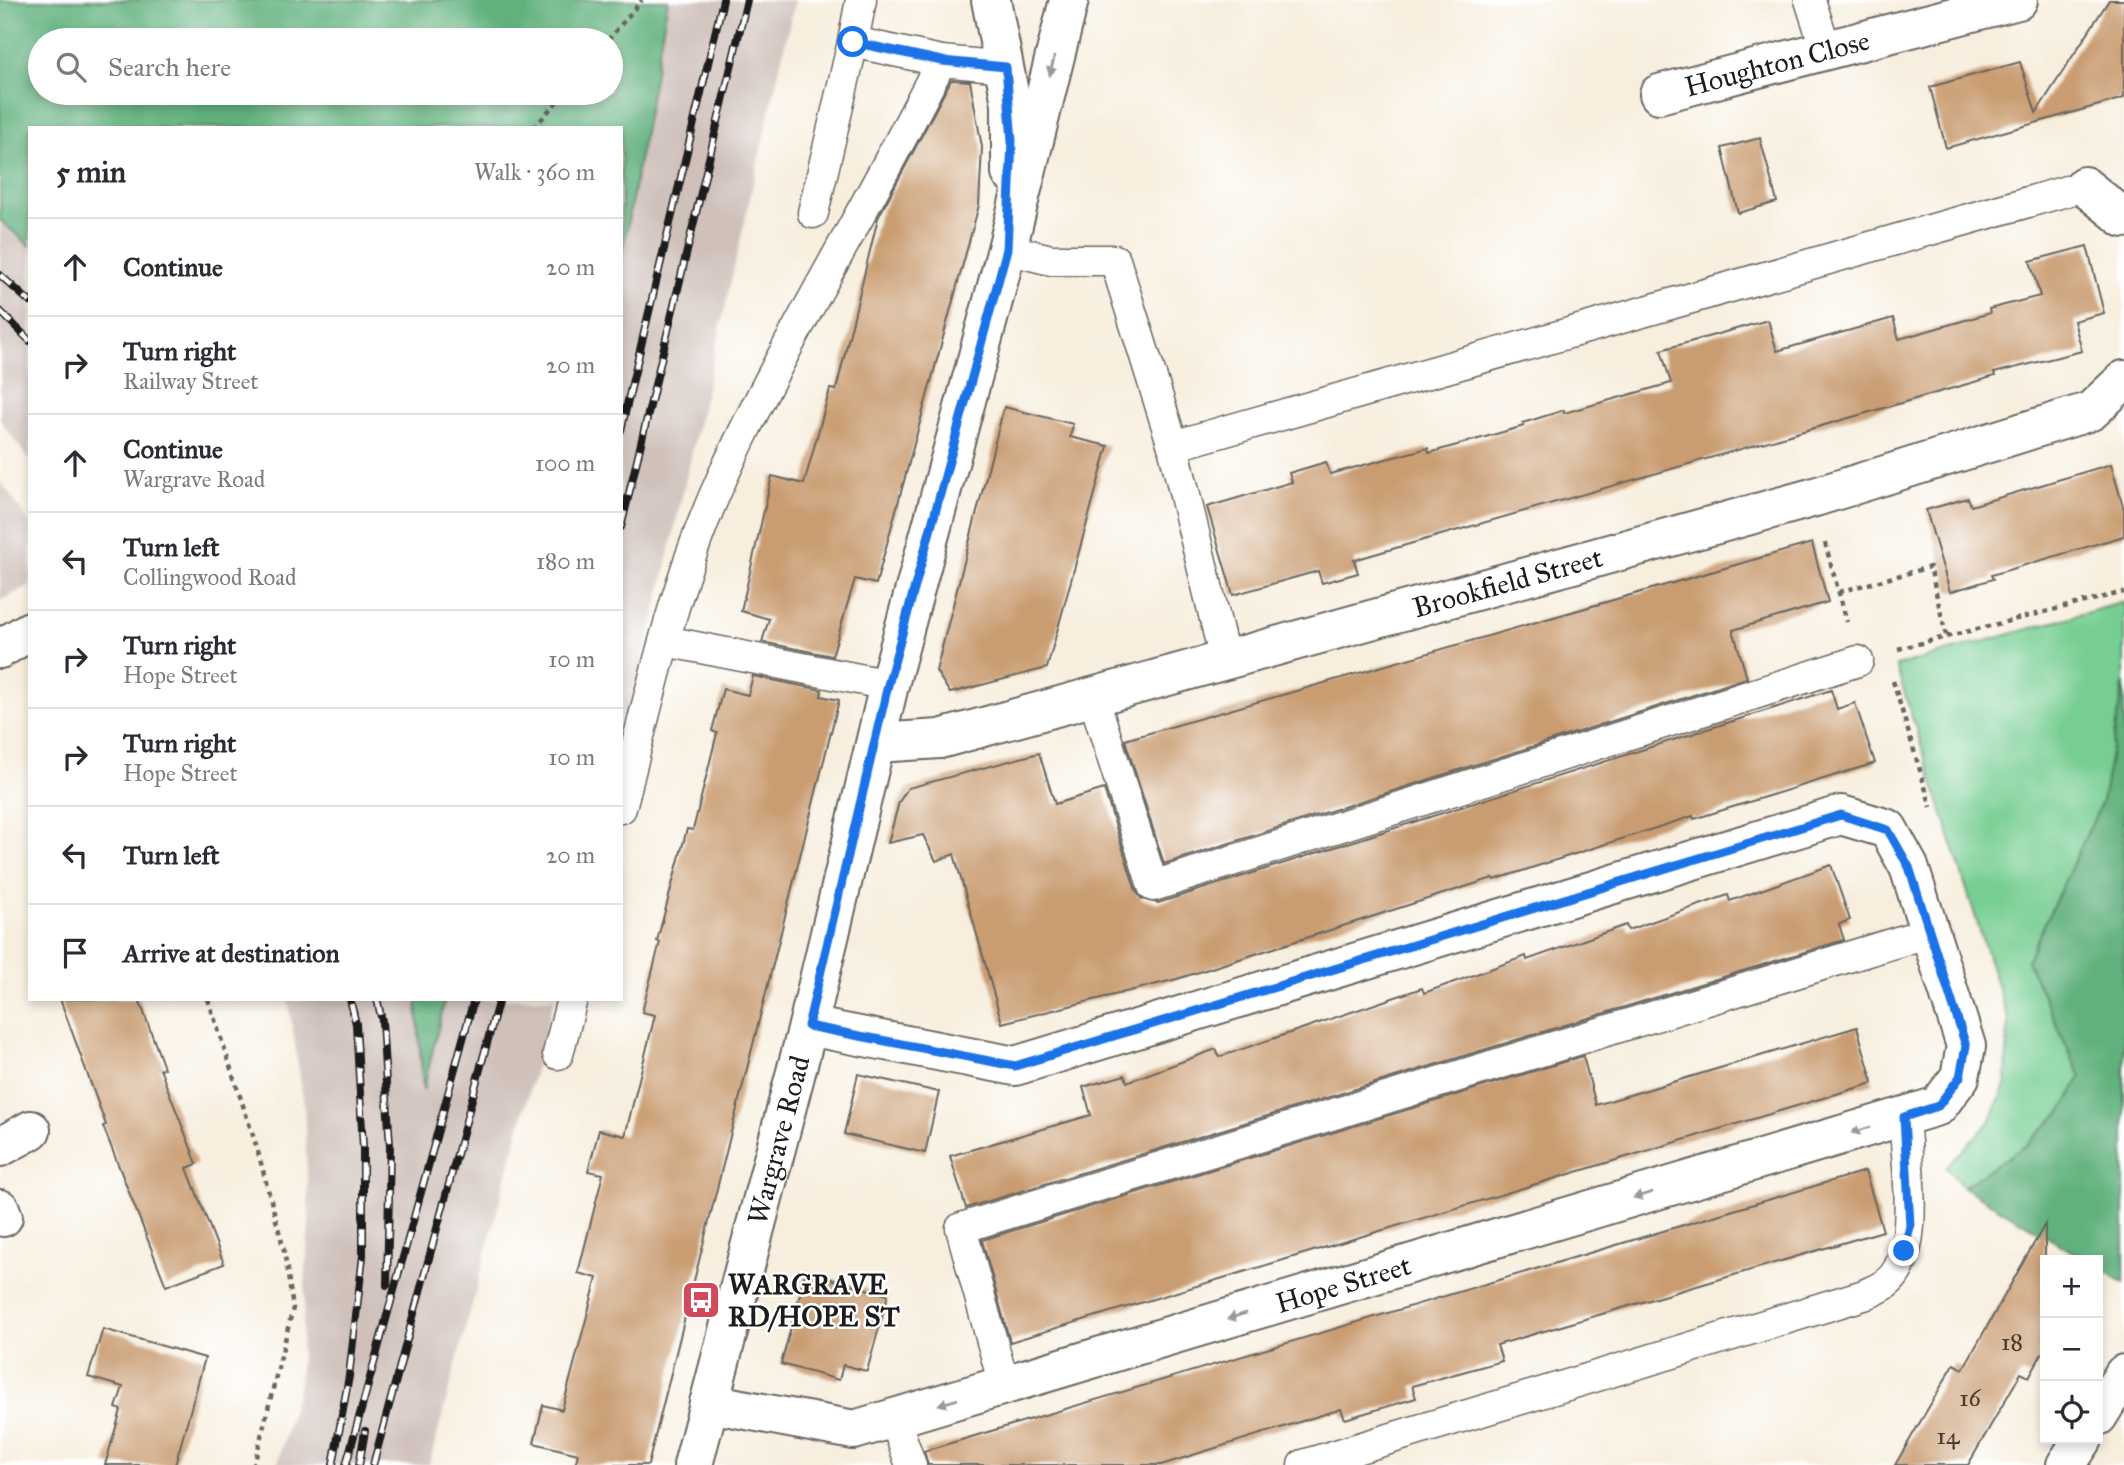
<!DOCTYPE html>
<meta charset="utf-8">
<style>
body{margin:0;font-family:"IM FELL Great Primer",serif;background:#f7f7f7;color:#2b2b33}
.controls{position:absolute;right:21px;bottom:21px;display:grid;overflow:hidden;border-radius:0px;box-shadow:0 4px 10px #0003}
.controls button{width:63px;height:63px;display:grid;place-items:center;padding:0;border:0;border-bottom:2px solid #e1e1e2;background:#fff;color:#2b2b33;font:35px sans-serif}
.stop{position:absolute;width:21px;height:21px;margin:-16px;border:5px solid #1a73e8;border-radius:50%;background:#fff}
.stop.end{background:#1a73e8;border-color:#fff;box-shadow:0 2px 7px #0008}
.list{margin:0;padding:0;list-style:none}
h2{display:flex;justify-content:space-between;align-items:center;height:91px;margin:0;padding:0 28px;font-size:30px}
h2 small{font-size:23px;font-weight:400;color:#7c7c81}
.list li{display:grid;grid-template-columns:46px 1fr auto;gap:21px;align-items:center;box-sizing:border-box;height:98px;padding:0 28px;border-top:2px solid #e1e1e2}
.list b{display:block;font-size:26px;white-space:nowrap}
.list p{margin:0;font-size:23px;white-space:nowrap;color:#7c7c81}
.list em{font-size:23px;font-style:normal;color:#7c7c81}
.icon{flex:none;width:38px;height:38px;fill:none;stroke:currentColor;stroke-width:2;stroke-linecap:round;stroke-linejoin:round}
.map{position:relative;flex:none;width:2124px;height:1465px;overflow:hidden}
.search{position:absolute;background:#fff;box-shadow:0 4px 10px #0003;left:28px;top:28px;width:595px;height:77px;display:flex;align-items:center;gap:18px;box-sizing:border-box;padding:0 24px;border-radius:38px;color:#7c7c81;font-size:26px}
.panel{position:absolute;background:#fff;box-shadow:0 4px 10px #0003;left:28px;top:126px;width:595px;height:875px;border-radius:0px}
.map>svg:first-child{display:block}
.industrial{fill:#cfc0ba;fill-rule:evenodd}
.green{fill:#77ce93;stroke:#4a7558;stroke-width:2}
.forest{fill:#61b17d;stroke:#3e664c;stroke-width:2;fill-rule:evenodd}
.building{fill:#c99c71}
.lines{fill:none;stroke-linecap:round;stroke-linejoin:round}
.lane-casing{stroke:#696660;stroke-width:33}
.street-casing{stroke:#696660;stroke-width:42}
.secondary-casing{stroke:#696660;stroke-width:42}
.path{stroke:#696660;stroke-width:4.5;stroke-dasharray:5 5;stroke-linecap:butt}
.lane{stroke:#fff;stroke-width:30}
.street{stroke:#fff;stroke-width:38}
.secondary{stroke:#fff;stroke-width:38}
.rail-casing{stroke:#1c1c1c;stroke-width:8}
.rail{stroke:#fff;stroke-width:5;stroke-dasharray:16;stroke-linecap:butt}
.oneway{fill:#999}
.route{stroke:#1a73e8;stroke-width:9}
.labels{text-anchor:middle;dominant-baseline:central;stroke-width:5;stroke-linejoin:round;paint-order:stroke}
.number-label{font-size:24px;fill:#473c31}
.street-label{font-size:28px;fill:#1c1c1c;stroke:#fff}
.poi-label{font-size:28px;font-weight:bold;fill:#1c1c1c;stroke:#fff;text-anchor:start}
</style>
<div class="map">
<svg width="2124" height="1465" viewBox="0 0 2124 1465">
<rect width="100%" height="100%" fill="#fff"/>
<filter id="ink" filterUnits="userSpaceOnUse"><feTurbulence type="fractalNoise" baseFrequency=".0143" numOctaves="2"/><feDisplacementMap in="SourceGraphic" scale="14" xChannelSelector="R" yChannelSelector="G"/><feConvolveMatrix kernelMatrix="1 2 1 2 8 2 1 2 1" color-interpolation-filters="sRGB"/></filter>
<filter id="wash" filterUnits="userSpaceOnUse"><feTurbulence type="fractalNoise" baseFrequency=".00686" numOctaves="4" result="noise"/><feDisplacementMap in="SourceGraphic" scale="28" xChannelSelector="R" yChannelSelector="G"/><feGaussianBlur stdDeviation="1.57" result="paint"/><feColorMatrix in="noise" values="0 0 0 0 0 0 0 0 0 0 0 0 0 0 0 0 0 1.4 0 .05"/><feComposite in="paint" operator="in"/></filter>
<g filter="url(#wash)">
<rect width="100%" height="100%" fill="#f7eedd"/>
<!-- industrial -->
<g class="industrial">
<path d="M0,0H795L646,654L621,746V128H30V462L0,419ZM40,40H611V93H40Z"/>
<path d="M0,480L30,524V585L0,601Z"/>
<path d="M288,999H554L429,1465H277L299,1384L309,1220L304,1105Z"/>
</g>
<!-- green -->
<path class="green" d="M2124,602V681L2102,802L2027,961L2081,1077L2062,1111L2025,1146L1963,1187L1946,1167L1990,1122L2006,1082L2008,1020L1896,666Z"/>
<!-- forest -->
<g class="forest">
<path d="M0,0H668L621,260V128H30V246L0,220ZM40,40H611V93H40Z"/>
<path d="M2124,681V1283L2098,1267V1260H2086L1963,1187L2025,1146L2062,1111L2081,1077L2027,961L2102,802Z"/>
<path d="M417,999H445L423,1091L417,1004Z"/>
</g>
<g id="blocks">
<!-- building -->
<g class="building">
<path d="M2109,0H2124V98L1946,148L1930,87L2020,62L2036,113Z"/>
<path d="M951,80L970,81L982,147L979,205L876,584L855,579L832,656L762,642L769,619L741,611L772,476L804,484L830,389L836,390L878,218Z"/>
<path d="M1760,138L1777,202L1738,213L1722,148Z"/>
<path d="M2087,246L2104,313L2074,321L2082,351L1994,373L1995,376L1354,560L1358,573L1322,583L1318,571L1233,595L1207,507L1292,482L1289,473L1326,462L1330,474L1428,448L1429,453L1524,426L1523,423L1564,410V413L1671,383L1661,350L1768,320L1777,351L1893,318L1899,339L1990,313L1989,309L2040,296L2030,261Z"/>
<path d="M1004,407L1073,424L1070,437L1108,446L1047,668L950,693L936,671Z"/>
<path d="M2111,464L2124,510V536L1991,575L1993,579L1950,592L1926,510L1968,498L1971,506Z"/>
<path d="M1812,543L1828,602L1733,630L1747,678L1164,864L1125,740Z"/>
<path d="M753,676L822,690L821,696L839,700L648,1465H575L578,1454L534,1443L543,1405L562,1410L597,1278L578,1273L603,1174L588,1171L599,1130L625,1136L655,1015L642,1012L660,942L657,941L687,829L693,830L717,733L712,731L723,689L748,695Z"/>
<path d="M1831,690L1837,709L1855,703L1875,763L1694,819L1693,816L1494,880L1493,878L1177,979L1002,1023L954,854L936,861L923,835L888,843L899,802L908,788L1039,753L1055,804L1104,789L1136,891L1142,899L1158,903Z"/>
<path d="M1831,865L1850,920L1839,924L1844,940L966,1208L950,1156L1091,1115L1083,1087L1125,1075L1127,1082L1216,1049L1219,1057L1422,988L1424,993L1526,956L1527,960L1626,925L1628,930L1728,895L1730,901Z"/>
<path d="M60,999H139L164,1068L160,1069L197,1164L187,1168L224,1264L166,1286L103,1126L106,1125Z"/>
<path d="M1857,1027L1873,1083L1010,1342L982,1240L1583,1056L1596,1105Z"/>
<path d="M858,1074L939,1092L925,1153L844,1134Z"/>
<path d="M1865,1171L1883,1231L1497,1345L1502,1361L1412,1386L1416,1398L1345,1419L1341,1409L1161,1465H928L924,1451Z"/>
<path d="M2045,1224V1348L2029,1377L2021,1373L1968,1465H1895L1954,1364L1963,1369Z"/>
<path d="M806,1272L888,1295L867,1371L843,1365L839,1380L781,1364Z"/>
<path d="M103,1329L205,1358L175,1465H105L121,1410L116,1408L123,1387L88,1377Z"/>
</g>
</g>
</g>
<g filter="url(#ink)">
<use href="#blocks" fill-opacity="0" stroke="#696660" stroke-width="2"/>
<g class="lines">
<!-- lane casing -->
<g class="lane-casing">
<g id="lane">
<path d="M861,0L853,42L941,61L1006,67"/>
<path d="M1810,0L1826,50"/>
<path d="M813,213L853,42"/>
<path d="M1007,249L1051,260H1115L1173,446L1225,660"/>
<path d="M1173,446L2084,186"/>
<path d="M665,641L889,685"/>
<path d="M1093,696L1153,886L1858,661"/>
<path d="M621,808C649,698 674,583 722,478C787,335 872,202 941,61"/>
<path d="M558,1054L572,999"/>
<path d="M1004,1385L961,1228L1930,932"/>
<path d="M894,1418L911,1465"/>
<path d="M1303,1465L1864,1295C1870,1292 1878,1289 1884,1285C1924,1259 1906,1159 1904,1117"/>
</g>
</g>
<!-- street casing -->
<g class="street-casing">
<g id="street">
<path id="s1" d="M1659,94L2018,0"/>
<path d="M2084,186L2124,218"/>
<path d="M0,649L30,631"/>
<path id="s2" d="M876,743L940,739L1815,497L2091,411L2124,380"/>
<path d="M0,1147L31,1130"/>
<path d="M0,1209L3,1217"/>
<path id="s3" d="M709,1403L854,1430L1938,1106L1960,1077L1966,1046L1909,867L1888,829L1841,815L1015,1066L808,1026"/>
<path d="M2098,1416L2124,1374"/>
<path d="M2066,1465L2083,1439"/>
</g>
</g>
<!-- secondary casing -->
<g class="secondary-casing">
<g id="secondary">
<path d="M991,0L1011,103V173"/>
<path id="s4" d="M693,1465L808,1026L889,685L1007,249L1069,0"/>
</g>
</g>
<!-- path -->
<g class="path">
<path d="M608,40L642,0"/>
<path d="M534,128L564,93"/>
<path d="M1825,543L1847,622"/>
<path d="M1839,592L1930,567L1946,635"/>
<path d="M1898,649L2124,592"/>
<path d="M1893,681L1931,807"/>
<path d="M208,999L257,1148L284,1250L293,1308L254,1465"/>
</g>
<!-- lane -->
<use href="#lane" class="lane"/>
<!-- street -->
<use href="#street" class="street"/>
<!-- secondary -->
<use href="#secondary" class="secondary"/>
<!-- rail casing -->
<g class="rail-casing">
<g id="rail">
<path d="M0,275L30,302"/>
<path d="M0,311L30,341"/>
<path d="M621,430L723,0"/>
<path d="M621,527L747,0"/>
<path d="M377,999L382,1021L390,1146L387,1285"/>
<path d="M333,1465L349,1376L363,1256V1147L356,1024L350,999"/>
<path d="M346,1465L474,999"/>
<path d="M359,1465L365,1431"/>
<path d="M373,1465L499,999"/>
</g>
</g>
<!-- rail -->
<use href="#rail" class="rail"/>
</g>
<!-- one-way arrows -->
<defs><path id="oneway-solid" d="M-6-.8H1V-3.2L6.5 0L1 3.2V.8H-6Z" transform="scale(1.75)"/></defs>
<g class="oneway">
<use href="#oneway-solid" transform="translate(1052 66) rotate(104)"/>
<use href="#oneway-solid" transform="translate(1861 1130) rotate(163)"/>
<use href="#oneway-solid" transform="translate(1643 1195) rotate(163)"/>
<use href="#oneway-solid" transform="translate(1237 1316) rotate(163)"/>
<use href="#oneway-solid" transform="translate(948 1402) rotate(164)"/>
</g>
</g>
<g class="lines" filter="url(#ink)">
<!-- route -->
<path class="route" d="M853,42L942,61L1006,67L1012,141L1007,249L888,685L808,1026L1015,1066L1841,815L1888,830L1909,867L1966,1046L1960,1077L1938,1106L1904,1117L1910,1226L1904,1251"/>
</g>
<!-- icons -->
<defs>
<g id="bus-square" transform="scale(2.0125)"><rect x="-9" y="-9" width="18" height="18" rx="4" fill="#d1495b" stroke="#fff"/><path d="M-5-6H5V4H4V6H2V4H-2V6H-4V4H-5ZM-3.5-4V0h7V-4ZM-3.5 1.2v1.5H-2V1.2ZM2 1.2v1.5H3.5V1.2Z" fill="#fff"/></g>
</defs>
<g fill-rule="evenodd">
<use href="#bus-square" x="701" y="1300"/>
</g>
<g class="labels">
<!-- number labels -->
<g class="number-label">
<text x="2012" y="1342">18</text>
<text x="1970" y="1398">16</text>
<text x="1948" y="1436">14</text>
</g>
<!-- street labels -->
<g class="street-label">
<text stroke="none"><textPath href="#s1" startOffset="122">Houghton Close</textPath></text>
<text stroke="none"><textPath href="#s2" startOffset="653">Brookfield Street</textPath></text>
<text stroke="none"><textPath href="#s4" startOffset="336">Wargrave Road</textPath></text>
<text stroke="none"><textPath href="#s3" startOffset="658">Hope Street</textPath></text>
</g>
<!-- poi labels -->
<g class="poi-label">
<text x="728" y="1284">WARGRAVE<tspan x="728" dy="32">RD/HOPE ST</tspan></text>
</g>
</g>
</svg>
<div class="controls">
<button>+</button>
<button>−</button>
<button><svg class="icon" aria-label="locate" viewBox="0 0 24 24"><circle cx="12" cy="12" r="6"/><path d="M12 2v4M12 18v4M2 12h4M18 12h4"/></svg></button>
</div>
<div class="stop" style="left:853px;top:42px"></div>
<div class="stop end" style="left:1904px;top:1251px"></div>
<div class="search"><svg class="icon" aria-label="search" viewBox="0 0 24 24"><circle cx="10" cy="10" r="6"/><path d="M15 15l6 6"/></svg>Search here</div>
<section class="panel">
<h2>5 min<small>Walk · 360 m</small></h2>
<ul class="list">
<li><svg class="icon" aria-label="ahead" viewBox="0 0 24 24"><path d="M12 20V5M6 11l6-6 6 6"/></svg><div><b>Continue</b></div><em>20 m</em></li>
<li><svg class="icon" aria-label="right" viewBox="0 0 24 24"><path d="M7 20v-9h11M14 6l5 5-5 5"/></svg><div><b>Turn right</b><p>Railway Street</p></div><em>20 m</em></li>
<li><svg class="icon" aria-label="ahead" viewBox="0 0 24 24"><path d="M12 20V5M6 11l6-6 6 6"/></svg><div><b>Continue</b><p>Wargrave Road</p></div><em>100 m</em></li>
<li><svg class="icon" aria-label="left" viewBox="0 0 24 24"><path d="M17 20v-9H6M10 6l-5 5 5 5"/></svg><div><b>Turn left</b><p>Collingwood Road</p></div><em>180 m</em></li>
<li><svg class="icon" aria-label="right" viewBox="0 0 24 24"><path d="M7 20v-9h11M14 6l5 5-5 5"/></svg><div><b>Turn right</b><p>Hope Street</p></div><em>10 m</em></li>
<li><svg class="icon" aria-label="right" viewBox="0 0 24 24"><path d="M7 20v-9h11M14 6l5 5-5 5"/></svg><div><b>Turn right</b><p>Hope Street</p></div><em>10 m</em></li>
<li><svg class="icon" aria-label="left" viewBox="0 0 24 24"><path d="M17 20v-9H6M10 6l-5 5 5 5"/></svg><div><b>Turn left</b></div><em>20 m</em></li>
<li><svg class="icon" aria-label="arrive" viewBox="0 0 24 24"><path d="M6 21V4h12l-3 4 3 4H6"/></svg><div><b>Arrive at destination</b></div></li>
</ul>
</section>
</div>
